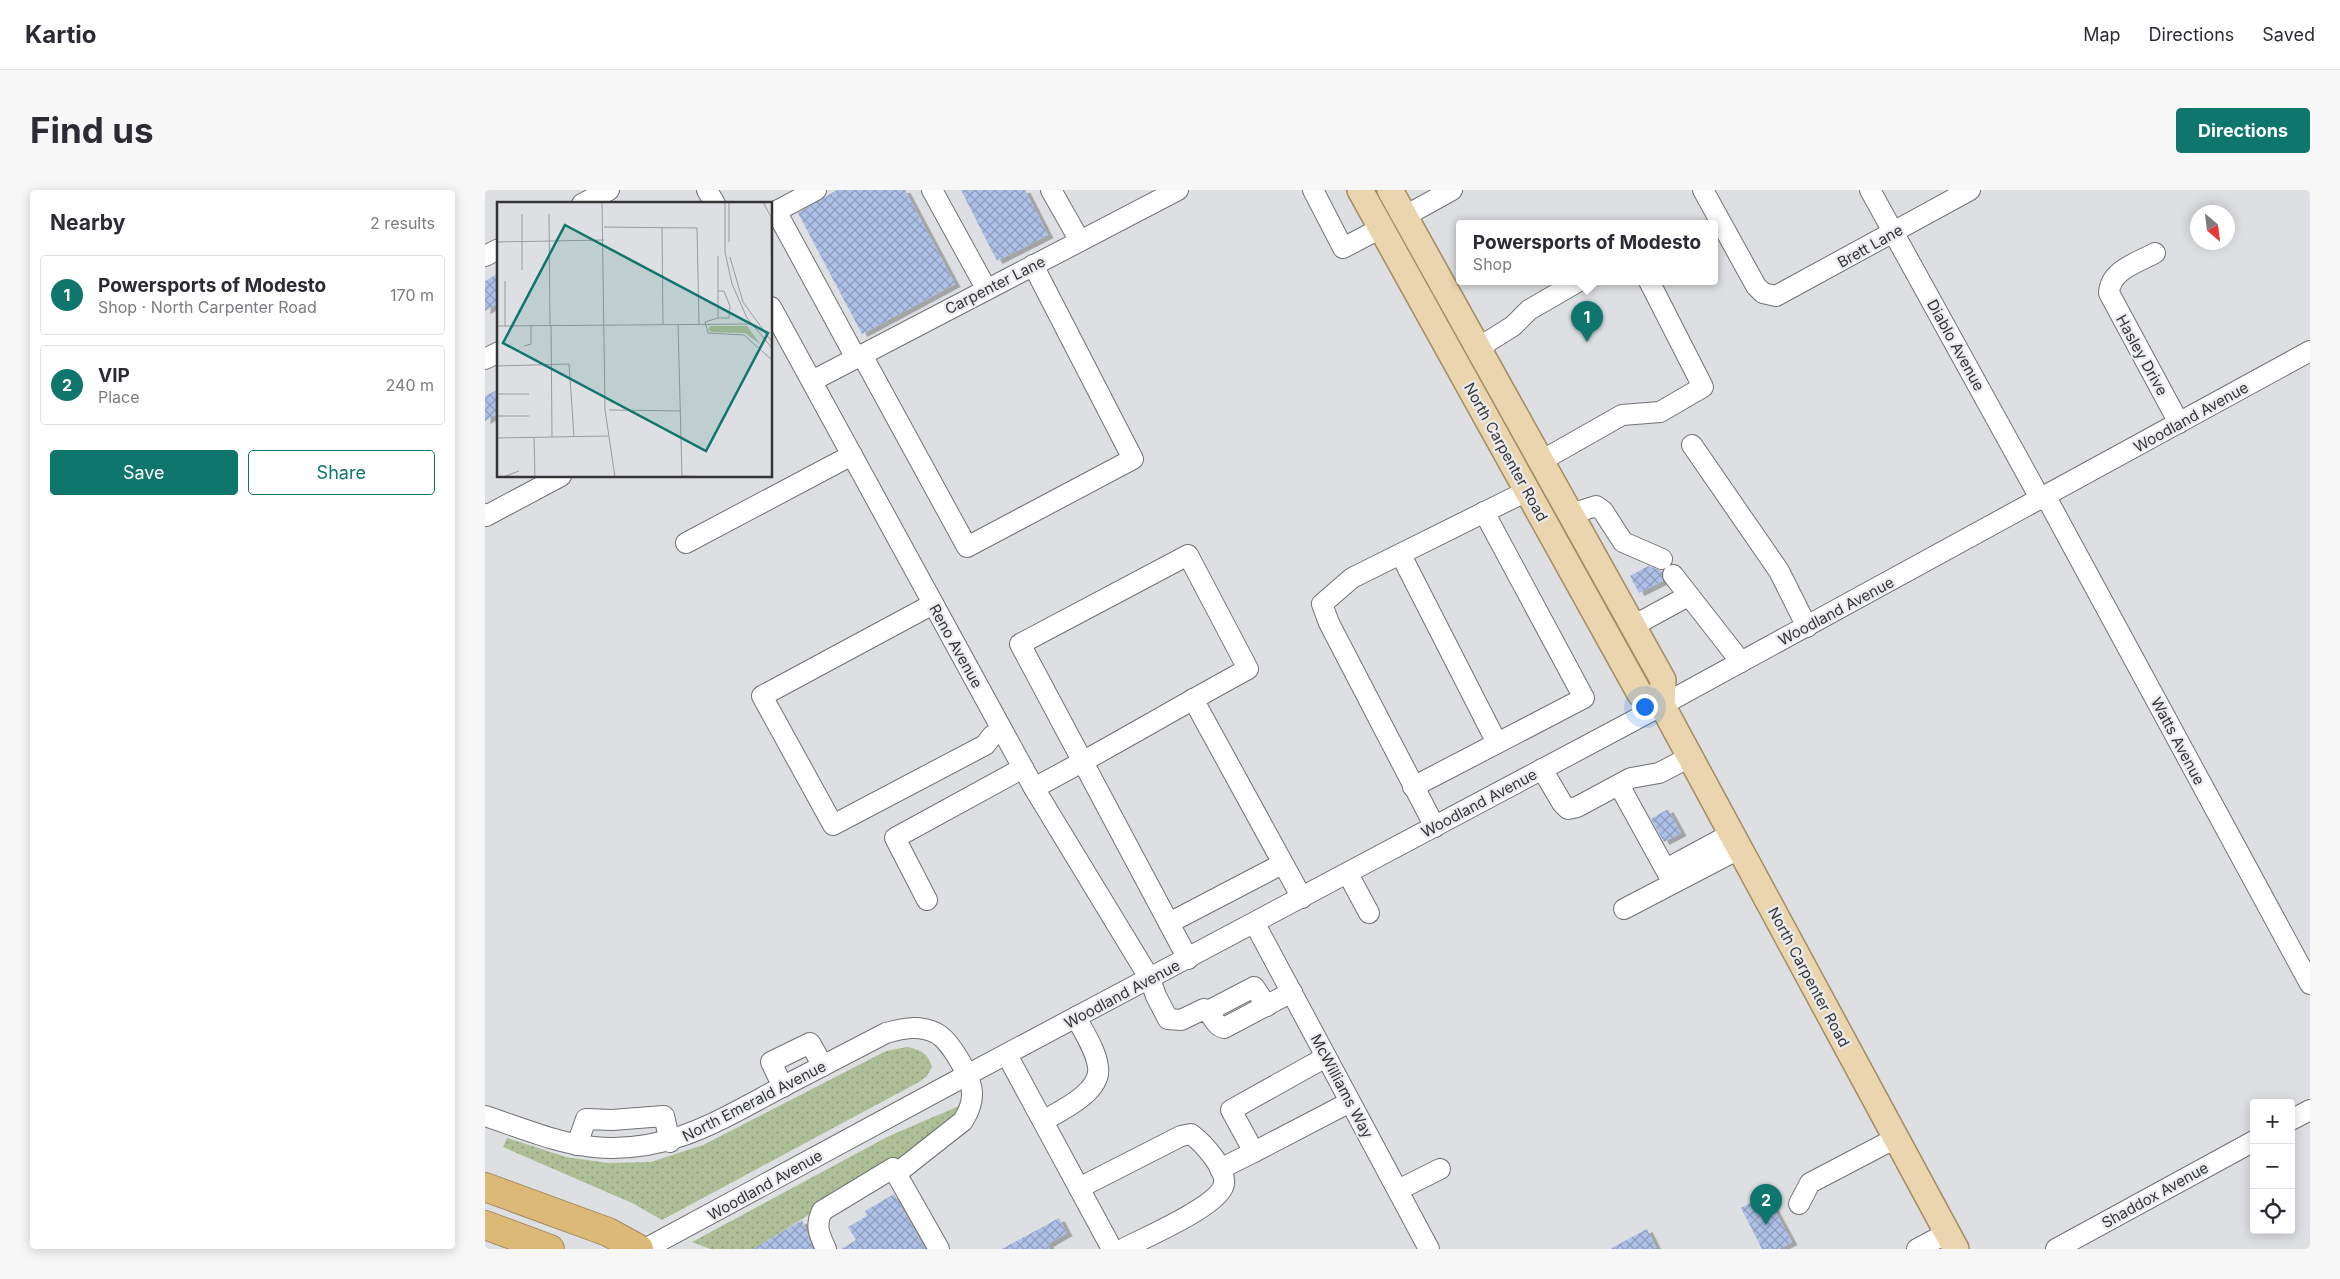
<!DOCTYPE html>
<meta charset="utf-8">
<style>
body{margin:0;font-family:Inter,sans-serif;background:#f7f7f7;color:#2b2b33}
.controls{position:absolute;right:15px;bottom:15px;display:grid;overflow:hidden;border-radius:5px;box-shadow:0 2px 12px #0003}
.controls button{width:45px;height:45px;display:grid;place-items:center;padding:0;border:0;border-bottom:1px solid #e1e1e2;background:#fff;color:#2b2b33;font:25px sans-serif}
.compass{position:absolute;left:1705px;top:15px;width:45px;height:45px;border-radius:50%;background:#fff;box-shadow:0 2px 12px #0003;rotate:152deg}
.you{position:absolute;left:1159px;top:516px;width:18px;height:18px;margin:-12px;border:4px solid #fff;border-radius:50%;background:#1a73e8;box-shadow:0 0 0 8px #1a73e833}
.badge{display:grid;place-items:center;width:32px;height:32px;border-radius:50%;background:#0f766e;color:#fff;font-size:16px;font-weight:700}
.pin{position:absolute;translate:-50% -41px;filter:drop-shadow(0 1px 2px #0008)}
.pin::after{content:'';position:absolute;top:26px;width:18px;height:15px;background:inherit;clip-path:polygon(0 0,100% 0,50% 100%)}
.popup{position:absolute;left:971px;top:30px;width:262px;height:65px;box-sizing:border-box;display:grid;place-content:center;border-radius:5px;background:#fff;filter:drop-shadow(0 1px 4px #0005);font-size:16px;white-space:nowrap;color:#7c7c81}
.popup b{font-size:19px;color:#2b2b33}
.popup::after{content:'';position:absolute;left:50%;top:100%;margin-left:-10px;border:10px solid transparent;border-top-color:#fff}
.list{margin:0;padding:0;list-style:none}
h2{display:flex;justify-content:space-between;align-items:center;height:65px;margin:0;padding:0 20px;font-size:21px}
h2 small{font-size:16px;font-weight:400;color:#7c7c81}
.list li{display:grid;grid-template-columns:32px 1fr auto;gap:15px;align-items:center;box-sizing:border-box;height:80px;margin:0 10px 10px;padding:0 10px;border:1px solid #e1e1e2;border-radius:5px}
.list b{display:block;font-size:19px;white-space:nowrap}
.list p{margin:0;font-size:16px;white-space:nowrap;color:#7c7c81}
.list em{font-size:16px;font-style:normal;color:#7c7c81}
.actions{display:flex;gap:10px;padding:15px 20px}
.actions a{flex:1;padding:11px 0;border:1px solid #0f766e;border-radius:5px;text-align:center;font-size:18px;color:#0f766e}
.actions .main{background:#0f766e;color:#fff}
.icon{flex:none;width:28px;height:28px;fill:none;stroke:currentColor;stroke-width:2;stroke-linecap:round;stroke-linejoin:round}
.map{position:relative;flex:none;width:1825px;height:1059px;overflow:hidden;border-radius:5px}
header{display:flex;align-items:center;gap:30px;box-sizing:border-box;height:70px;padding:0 25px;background:#fff;border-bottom:1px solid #e1e1e2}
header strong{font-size:24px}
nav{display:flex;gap:28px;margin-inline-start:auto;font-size:18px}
.intro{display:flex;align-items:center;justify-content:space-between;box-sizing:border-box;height:120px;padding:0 30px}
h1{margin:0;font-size:35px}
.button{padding:12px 22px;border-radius:5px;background:#0f766e;color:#fff;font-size:18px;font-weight:700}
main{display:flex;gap:30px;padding:0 30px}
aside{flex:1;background:#fff;border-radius:5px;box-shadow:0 2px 12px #0003}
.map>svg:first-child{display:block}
.grass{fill:url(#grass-dots)}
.building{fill:url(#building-cross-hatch);filter:url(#shadow)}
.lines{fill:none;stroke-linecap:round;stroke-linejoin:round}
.minor-casing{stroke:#717274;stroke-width:22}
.major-casing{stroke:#a28b61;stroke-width:28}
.highway-casing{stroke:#a28b61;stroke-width:30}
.minor{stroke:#fff;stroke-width:20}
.major{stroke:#ebd5ae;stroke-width:25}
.highway{stroke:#ddb978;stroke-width:28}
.labels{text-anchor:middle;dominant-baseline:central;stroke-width:4.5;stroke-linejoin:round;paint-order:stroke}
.street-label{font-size:15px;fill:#353536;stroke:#ebecef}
.inset-road{fill:none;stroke:#9a9b9d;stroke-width:1}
.view{fill:#0f766e;fill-opacity:0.15;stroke:#0f766e;stroke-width:2.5}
.inset-edge{fill:none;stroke:#353536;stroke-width:2.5}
</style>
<header>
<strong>Kartio</strong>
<nav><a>Map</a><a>Directions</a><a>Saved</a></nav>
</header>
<div class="intro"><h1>Find us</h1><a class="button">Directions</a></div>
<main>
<aside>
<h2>Nearby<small>2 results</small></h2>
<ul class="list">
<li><span class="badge">1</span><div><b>Powersports of Modesto</b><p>Shop · North Carpenter Road</p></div><em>170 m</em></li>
<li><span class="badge">2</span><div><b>VIP</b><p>Place</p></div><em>240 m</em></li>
</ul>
<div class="actions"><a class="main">Save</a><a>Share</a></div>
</aside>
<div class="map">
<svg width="1825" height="1059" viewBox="0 0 1825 1059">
<defs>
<pattern id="grass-dots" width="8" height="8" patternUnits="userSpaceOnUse" patternTransform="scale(1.25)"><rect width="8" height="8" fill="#aebf98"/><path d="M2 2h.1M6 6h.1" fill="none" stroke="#8e9c7d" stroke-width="1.8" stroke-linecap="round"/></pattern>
<pattern id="building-cross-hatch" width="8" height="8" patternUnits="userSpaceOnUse" patternTransform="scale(1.25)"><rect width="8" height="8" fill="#adc0e7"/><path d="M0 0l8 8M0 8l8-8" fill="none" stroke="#8e9dbc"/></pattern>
<filter id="shadow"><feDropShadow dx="5.5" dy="3" stdDeviation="0" flood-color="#0004"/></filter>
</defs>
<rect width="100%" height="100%" fill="#dedfe2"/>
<!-- grass -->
<g class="grass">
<path d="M422,857C436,860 443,863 447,877L442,886L434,892L177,1030L147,1013L18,957L22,948L81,967L123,973L166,972L218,955L401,861Z"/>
<path d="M474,916L477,919L421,964L269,1059H225L207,1052L404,946Z"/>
</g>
<!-- building -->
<g class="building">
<path d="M352,0H420L470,94L377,144L313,23Z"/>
<path d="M476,0H540L563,45L512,71Z"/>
<path d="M14,83V113L0,121V91Z"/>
<path d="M14,199V223L0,231V206Z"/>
<path d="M1163,376L1177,381L1178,391L1154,403L1145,386Z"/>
<path d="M1183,619L1196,643L1179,652L1166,629Z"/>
<path d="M409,1004L440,1059H356L371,1050L363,1037L382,1026L380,1021Z"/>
<path d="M1281,1004L1307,1052L1294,1059H1277L1256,1018Z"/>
<path d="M574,1028L582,1043L563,1054L565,1059H517Z"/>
<path d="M317,1030L328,1059H268Z"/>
<path d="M1162,1039L1172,1059H1125Z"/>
</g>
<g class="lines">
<!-- minor casing -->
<g class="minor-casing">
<g id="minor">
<path d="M222,0L230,14"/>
<path d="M447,0L497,91"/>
<path d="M566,0L595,51"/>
<path d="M828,0L858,58L896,38"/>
<path d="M1218,0L1271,96L1278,103L1291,106L1485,0"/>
<path d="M1385,0L1556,310"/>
<path d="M97,14L124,0"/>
<path d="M291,21L371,168"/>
<path d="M286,24L331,0"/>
<path d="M920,26L967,0"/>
<path d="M1670,63C1652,73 1625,80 1624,103L1694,233"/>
<path d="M0,66L14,59"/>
<path d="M286,117L549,598L665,789L671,806L683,829L696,830L719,819C728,823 728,835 739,838L807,802"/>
<path d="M993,158L1028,136L1044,120L1094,91"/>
<path d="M377,165L482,357L648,269L548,75"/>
<path d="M0,169L14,162"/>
<path d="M327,191L693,0"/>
<path d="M1207,255L1294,381L1322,437"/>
<path d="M1056,271L1137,225L1175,222L1218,197L1164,91"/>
<path d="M1561,307L1825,794"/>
<path d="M0,324L1,326L76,286"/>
<path d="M1086,324L1111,316L1118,321L1138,352L1177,369"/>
<path d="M201,353L367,265"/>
<path d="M916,365L1012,553"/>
<path d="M1188,385L1256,472"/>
<path d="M448,414L277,506L348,635L500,555L507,546L517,541"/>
<path d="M1148,436L1203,406"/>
<path d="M708,509L817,708"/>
<path d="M1057,579L1077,613L1083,619L1092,617L1146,588L1174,583L1205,567"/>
<path d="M1134,595L1188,693"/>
<path d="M928,597L1099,508L999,322"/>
<path d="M549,598C621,560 691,518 763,479L703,365L535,454L703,769"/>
<path d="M950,637L844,433L837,414L867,388L1042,301"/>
<path d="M1181,679L1246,644"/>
<path d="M863,684L884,723"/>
<path d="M442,710L410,648L538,578"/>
<path d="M1139,719L1254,659"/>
<path d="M684,733L797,674"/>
<path d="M770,734L944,1059"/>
<path d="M723,821L769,797L782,816"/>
<path d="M522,865L627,1059"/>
<path d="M841,867L746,920L769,962L865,912"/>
<path d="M298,897L286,872L325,853L338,876"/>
<path d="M0,926C34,937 74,954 109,957C183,964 235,930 297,897C332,879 367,861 401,843C419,838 434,835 451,843C465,850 488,889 487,905C487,915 483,923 478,931L412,983"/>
<path d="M1806,930L1825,920"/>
<path d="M558,931C575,921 617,902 613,877C611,860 599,843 591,827"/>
<path d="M92,955L101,929L127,930L179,926L185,952"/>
<path d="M735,979L769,962"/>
<path d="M594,998L696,946L706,944C718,953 745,982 738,997C729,1018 661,1047 638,1059"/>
<path d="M913,1000L955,979"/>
<path d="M1314,1014L1325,993L1411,948"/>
<path d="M160,1059L482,885L1146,532L1825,161"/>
<path d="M341,1059C334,1044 330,1036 337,1021L408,978L454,1059"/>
<path d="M1432,1059L1462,1043"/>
<path d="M1571,1059L1769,951"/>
</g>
</g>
<!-- major casing -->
<g class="major-casing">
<g id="major">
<path d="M875,0L1155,504L1177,515"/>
<path d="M905,0L1178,490L1177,515L1471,1059"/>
</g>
</g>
<!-- highway casing -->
<g class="highway-casing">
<g id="highway">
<path d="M0,997L123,1042L154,1059"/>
<path d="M0,1035L65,1059"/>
</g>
</g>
<!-- minor -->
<use href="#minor" class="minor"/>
<!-- major -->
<use href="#major" class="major"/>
<!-- highway -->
<use href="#highway" class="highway"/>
</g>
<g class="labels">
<!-- street labels -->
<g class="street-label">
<text transform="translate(1385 56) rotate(-29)">Brett Lane</text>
<text transform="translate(510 95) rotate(-27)">Carpenter Lane</text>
<text transform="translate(1471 155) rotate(61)">Diablo Avenue</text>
<text transform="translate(1657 165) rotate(61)">Hasley Drive</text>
<text transform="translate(1706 227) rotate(-29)">Woodland Avenue</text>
<text transform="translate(1021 262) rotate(61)">North Carpenter Road</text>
<text transform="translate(1351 421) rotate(-28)">Woodland Avenue</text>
<text transform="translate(471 456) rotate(61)">Reno Avenue</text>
<text transform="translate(1693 551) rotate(62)">Watts Avenue</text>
<text transform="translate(994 613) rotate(-28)">Woodland Avenue</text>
<text transform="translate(1324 787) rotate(62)">North Carpenter Road</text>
<text transform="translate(637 804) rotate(-28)">Woodland Avenue</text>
<text transform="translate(857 896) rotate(62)">McWilliams Way</text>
<text transform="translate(269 911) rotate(-27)">North Emerald Avenue</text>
<text transform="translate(280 995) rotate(-29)">Woodland Avenue</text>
<text transform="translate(1670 1005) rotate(-29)">Shaddox Avenue</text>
</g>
</g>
<!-- overview -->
<g transform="translate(12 12)">
<rect width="275" height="275" fill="#dedfe2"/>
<path d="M213,124H250L263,142L248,131L215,130L211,128Z" fill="#aebf98"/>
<path class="inset-road" d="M105,0L108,208L118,275M228,0V50L235,82L250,116L275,146M266,0L274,15L275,111M25,12V68M52,12L53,123M107,25L200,26L202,122M165,25L166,122M0,40L107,38M232,40V0M233,55L246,100L275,140M221,89H227L233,104L232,116H221V54M221,116L208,120L211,131L247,133L275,158M181,122L185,275M54,123L55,235M0,124L254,122M8,124V79M27,144L34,142V123M0,164L72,162L77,235M0,192H32M112,208L184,209M0,214H32M0,236L111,234M37,236L38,275M185,274L218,275M6,275L22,269"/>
<path class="view" d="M68,23L271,131L209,249L6,141Z"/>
<rect width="275" height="275" class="inset-edge"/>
</g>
</svg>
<div class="controls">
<button>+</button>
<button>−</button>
<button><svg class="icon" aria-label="locate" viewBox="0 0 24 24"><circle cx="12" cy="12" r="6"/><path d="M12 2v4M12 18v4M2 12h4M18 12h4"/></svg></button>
</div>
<svg class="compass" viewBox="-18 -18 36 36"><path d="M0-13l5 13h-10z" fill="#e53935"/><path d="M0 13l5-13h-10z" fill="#7c7c81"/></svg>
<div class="you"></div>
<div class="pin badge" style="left:1102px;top:152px">1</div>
<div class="popup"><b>Powersports of Modesto</b>Shop</div>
<div class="pin badge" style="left:1281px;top:1035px">2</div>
</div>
</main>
